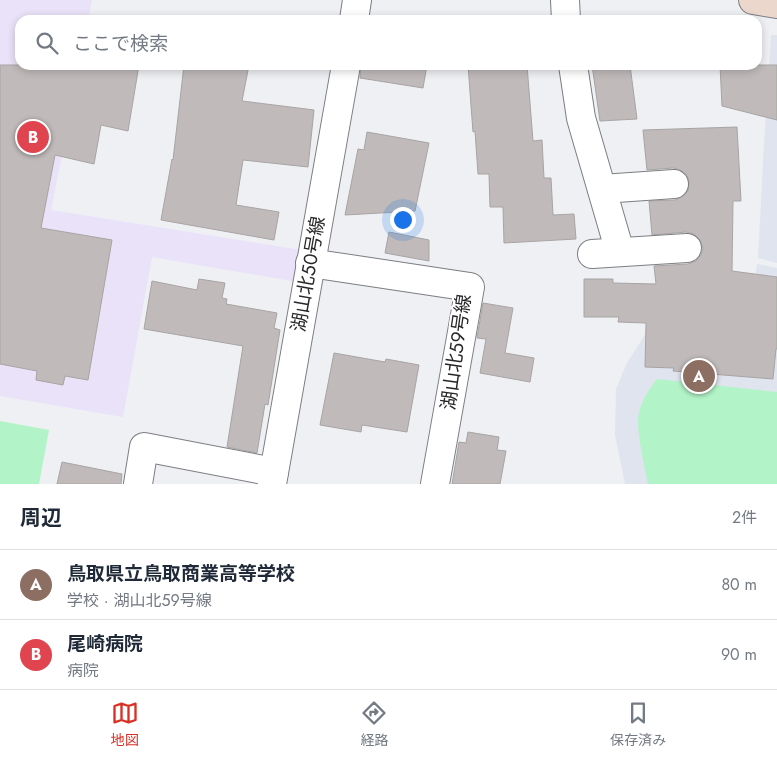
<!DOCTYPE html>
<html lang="ja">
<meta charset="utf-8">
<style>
body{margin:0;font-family:Jost,"Noto Sans JP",sans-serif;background:#f2f2f3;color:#1f2937}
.you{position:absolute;left:402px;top:219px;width:18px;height:18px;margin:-12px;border:4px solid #fff;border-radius:50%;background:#1a73e8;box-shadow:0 0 0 8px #1a73e833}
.badge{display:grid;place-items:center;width:32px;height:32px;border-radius:50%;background:#d93025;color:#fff;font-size:16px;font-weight:700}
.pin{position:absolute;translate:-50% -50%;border:2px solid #fff;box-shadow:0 1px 5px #0006}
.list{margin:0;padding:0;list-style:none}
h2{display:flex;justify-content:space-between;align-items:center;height:65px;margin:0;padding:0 20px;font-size:21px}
h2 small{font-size:16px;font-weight:400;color:#747a83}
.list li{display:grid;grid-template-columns:32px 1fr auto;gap:15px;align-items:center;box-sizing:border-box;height:70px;padding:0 20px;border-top:1px solid #e0e1e3}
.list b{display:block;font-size:19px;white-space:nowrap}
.list p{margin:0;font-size:16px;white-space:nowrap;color:#747a83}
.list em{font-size:16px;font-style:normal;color:#747a83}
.icon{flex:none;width:28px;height:28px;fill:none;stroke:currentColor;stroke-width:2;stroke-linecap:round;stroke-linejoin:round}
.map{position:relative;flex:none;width:777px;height:484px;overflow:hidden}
.search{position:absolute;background:#fff;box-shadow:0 2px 8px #0003;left:15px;right:15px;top:15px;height:55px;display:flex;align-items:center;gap:12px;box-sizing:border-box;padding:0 18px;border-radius:15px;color:#747a83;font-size:19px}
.sheet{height:205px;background:#fff}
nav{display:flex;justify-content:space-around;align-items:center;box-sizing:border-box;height:70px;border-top:1px solid #e0e1e3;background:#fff;font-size:14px;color:#747a83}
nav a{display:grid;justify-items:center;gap:2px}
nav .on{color:#d93025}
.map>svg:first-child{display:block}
.built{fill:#dfe4ee}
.medical{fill:#e9e2f8}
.green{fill:#b2f4c7}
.building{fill:#c0bbba;stroke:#a8a4a3}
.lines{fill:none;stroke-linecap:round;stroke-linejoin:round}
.minor-casing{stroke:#7c7e81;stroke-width:30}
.secondary-casing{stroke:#7c7e81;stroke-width:30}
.minor{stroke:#fff;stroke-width:28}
.secondary{stroke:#ebd7cb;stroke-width:28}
.labels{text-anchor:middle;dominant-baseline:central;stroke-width:4;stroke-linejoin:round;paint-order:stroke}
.street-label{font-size:19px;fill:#272729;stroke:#fff}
</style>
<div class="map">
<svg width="777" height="484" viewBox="0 0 777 484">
<rect width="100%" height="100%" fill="#eef0f4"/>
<!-- built -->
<g class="built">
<path d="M771,35H777V263L758,258L764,144Z"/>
<path d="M757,264L777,268V484H625L615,435L616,389L627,363L644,336L674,319L750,316Z"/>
</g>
<!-- medical -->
<path class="medical" d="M0,0H92L88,20H20V65H80L51,210L301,250L297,282L152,257L123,417L0,396Z"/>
<!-- green -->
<g class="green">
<path d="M657,379L777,392V484H648C645,468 635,427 639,413C642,400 649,389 657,379Z"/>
<path d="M0,421L49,430L39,484H0Z"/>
</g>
<!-- building -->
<g class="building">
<path d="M0,65H139L128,131L101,125L94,164L55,155L41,228L112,240L88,380L65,376L63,385L36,380L37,371L0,364Z"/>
<path d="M184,65H249L242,101L314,110L308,167L243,160L236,205L279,212L274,240L161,220L172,159L173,160Z"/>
<path d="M361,65H427L423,88L360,78Z"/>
<path d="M468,65H527L533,141L542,140L544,178H551L553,215L574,214L576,239L504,243L503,207H490L489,174H478L475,131L473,132Z"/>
<path d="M592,65H630L637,119L600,121Z"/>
<path d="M720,65H777V120L722,106Z"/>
<path d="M737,127L741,201H733L732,271L777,277V349H776L773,379L673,371L674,368L645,367L646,323L618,322L619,317H584V279H613V283L656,284L654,266L688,264L696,261L701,255L703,248L700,240L694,234L686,232L652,235L649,201L675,200L682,197L688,191L689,182L687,175L680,170L673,168L647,170L643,130Z"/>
<path d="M367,132L429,143L415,211L345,215L358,149L364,150Z"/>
<path d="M389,232L429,240V261L385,253Z"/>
<path d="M199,279L225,283L222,298L227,299L226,304L277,313L274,328L280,330L268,405L265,404L257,453L227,447L243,346L144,329L152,281L197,290Z"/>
<path d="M483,303L513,308L505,353L534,358L530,382L480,373L486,339L477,338Z"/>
<path d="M334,353L385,362L386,359L419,365L407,432L362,425L361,432L320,425Z"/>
<path d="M468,432L499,437L497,450L506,451L500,484H452L459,442L466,443Z"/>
<path d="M62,462L122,474L121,484H57Z"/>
</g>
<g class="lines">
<!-- minor casing -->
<g class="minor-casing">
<g id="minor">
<path d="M565,0L566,20"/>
<path d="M354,20L357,0"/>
<path d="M573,65L581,118L620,252"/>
<path d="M602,189L674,184"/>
<path d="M592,254L687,248"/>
<path d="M310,263L470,287L435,484"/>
<path d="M138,484L144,447L274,472"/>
<path d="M272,484L346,65"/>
</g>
</g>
<!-- secondary casing -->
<g class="secondary-casing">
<path id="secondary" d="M753,0L777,4"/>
</g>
<!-- minor -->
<use href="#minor" class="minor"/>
<!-- secondary -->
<use href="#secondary" class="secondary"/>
</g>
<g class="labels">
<!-- street labels -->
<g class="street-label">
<text transform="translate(308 274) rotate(-80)">湖山北50号線</text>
<text transform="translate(456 352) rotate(-82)">湖山北59号線</text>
</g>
</g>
</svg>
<div class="you"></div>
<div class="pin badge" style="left:699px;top:376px;background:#8d6e63">A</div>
<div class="pin badge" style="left:33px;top:137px;background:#e0444e">B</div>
<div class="search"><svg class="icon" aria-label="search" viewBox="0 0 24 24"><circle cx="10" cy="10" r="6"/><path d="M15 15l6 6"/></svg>ここで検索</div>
</div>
<section class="sheet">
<h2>周辺<small>2件</small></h2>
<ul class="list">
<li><span class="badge" style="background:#8d6e63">A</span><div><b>鳥取県立鳥取商業高等学校</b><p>学校 · 湖山北59号線</p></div><em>80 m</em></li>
<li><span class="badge" style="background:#e0444e">B</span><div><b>尾崎病院</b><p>病院</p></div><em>90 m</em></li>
</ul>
</section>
<nav>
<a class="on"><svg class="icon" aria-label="map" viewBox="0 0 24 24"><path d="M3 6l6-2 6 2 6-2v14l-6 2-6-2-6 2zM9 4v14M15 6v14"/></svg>地図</a>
<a><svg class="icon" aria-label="directions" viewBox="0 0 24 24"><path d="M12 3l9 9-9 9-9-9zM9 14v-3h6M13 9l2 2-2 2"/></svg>経路</a>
<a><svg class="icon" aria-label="saved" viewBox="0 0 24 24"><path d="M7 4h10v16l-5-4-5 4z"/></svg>保存済み</a>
</nav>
